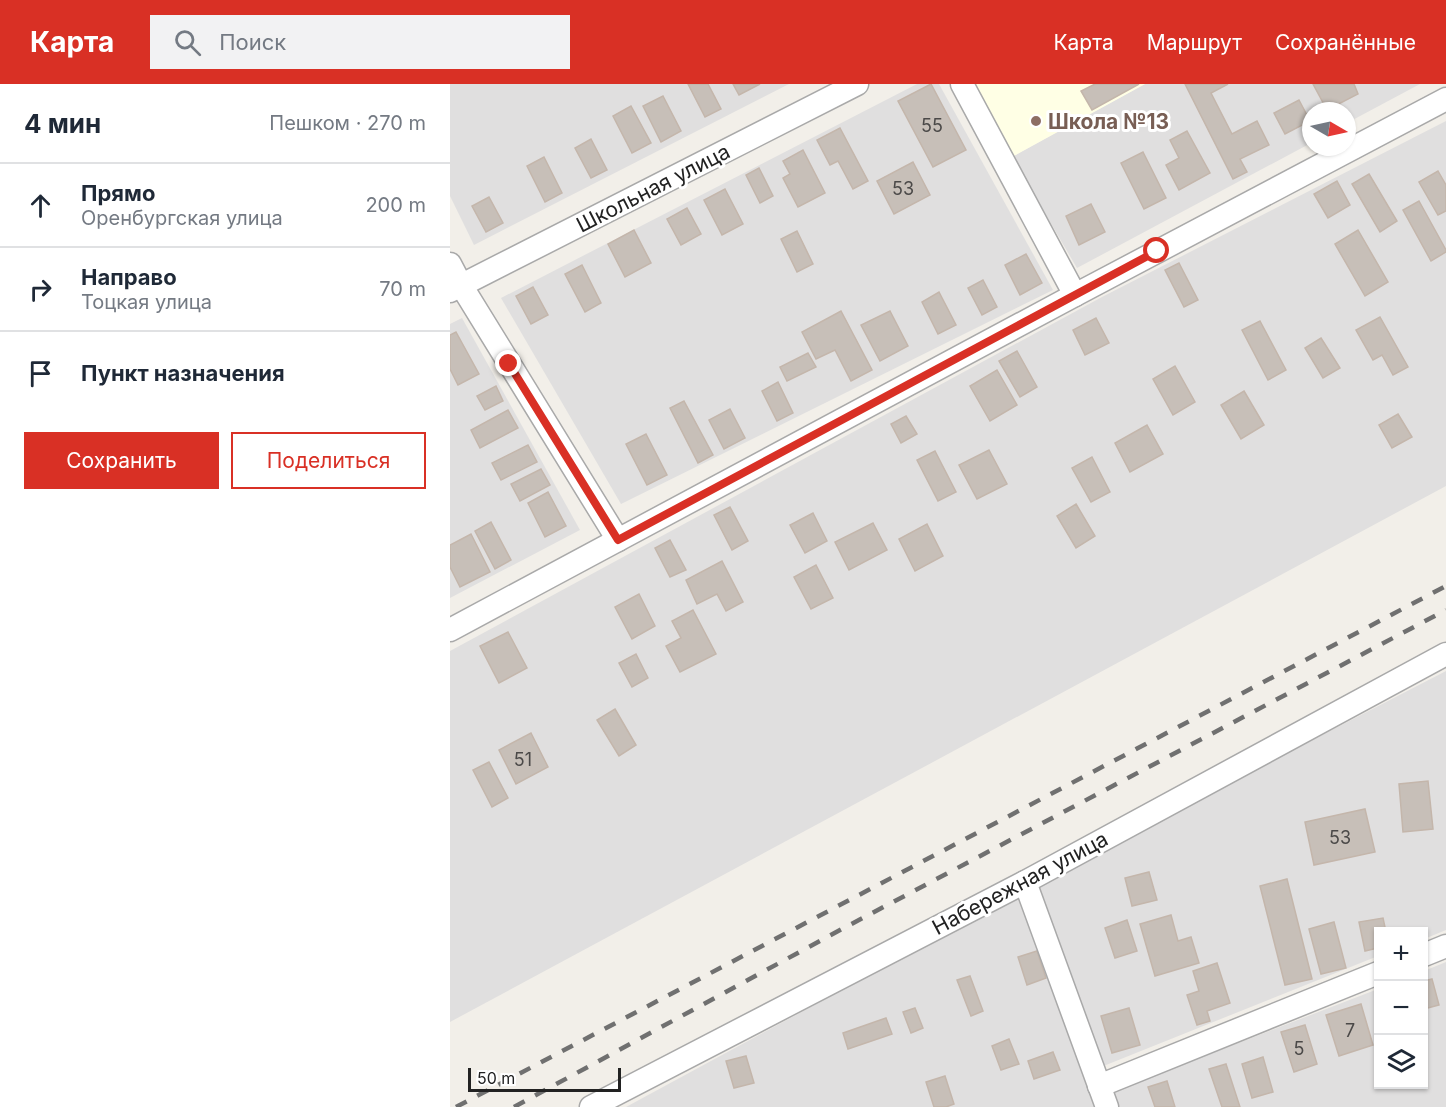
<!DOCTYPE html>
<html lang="ru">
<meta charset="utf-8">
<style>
body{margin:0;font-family:Inter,sans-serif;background:#f2f2f3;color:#1f2937}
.controls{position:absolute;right:18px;bottom:18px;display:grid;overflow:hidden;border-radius:0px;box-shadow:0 2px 4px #0004}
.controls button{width:54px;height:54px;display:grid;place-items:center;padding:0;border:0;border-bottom:2px solid #e0e1e3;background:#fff;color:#1f2937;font:30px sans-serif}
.compass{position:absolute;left:852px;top:18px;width:54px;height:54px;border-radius:50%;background:#fff;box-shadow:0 2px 4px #0004;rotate:99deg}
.scale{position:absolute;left:18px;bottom:15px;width:153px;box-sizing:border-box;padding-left:6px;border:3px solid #222;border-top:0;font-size:16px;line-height:21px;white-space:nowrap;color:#222;-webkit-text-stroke:4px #fff;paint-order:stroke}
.stop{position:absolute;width:18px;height:18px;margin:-14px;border:4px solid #d93025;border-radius:50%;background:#fff}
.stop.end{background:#d93025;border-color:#fff;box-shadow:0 2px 6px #0008}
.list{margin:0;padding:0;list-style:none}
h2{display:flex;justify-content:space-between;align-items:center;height:78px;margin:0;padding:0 24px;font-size:26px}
h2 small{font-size:20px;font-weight:400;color:#747a83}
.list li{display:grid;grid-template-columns:39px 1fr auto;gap:18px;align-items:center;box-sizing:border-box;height:84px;padding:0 24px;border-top:2px solid #e0e1e3}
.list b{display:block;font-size:22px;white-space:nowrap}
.list p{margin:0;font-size:20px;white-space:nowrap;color:#747a83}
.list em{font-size:20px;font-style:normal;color:#747a83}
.actions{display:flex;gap:12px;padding:18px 24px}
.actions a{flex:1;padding:14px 0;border:2px solid #d93025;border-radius:0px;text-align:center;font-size:21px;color:#d93025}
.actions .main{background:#d93025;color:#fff}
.icon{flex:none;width:33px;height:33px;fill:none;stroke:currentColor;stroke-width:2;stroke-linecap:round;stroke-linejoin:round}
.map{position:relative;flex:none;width:996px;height:1023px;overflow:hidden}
header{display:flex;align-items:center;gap:36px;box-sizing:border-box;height:84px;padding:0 30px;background:#d93025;color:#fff}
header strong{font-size:28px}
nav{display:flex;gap:33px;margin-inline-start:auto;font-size:21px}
.search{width:420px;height:54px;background:#f2f2f3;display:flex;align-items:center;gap:15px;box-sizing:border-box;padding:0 21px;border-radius:0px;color:#747a83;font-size:22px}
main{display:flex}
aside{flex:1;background:#fff}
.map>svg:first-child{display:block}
.residential{fill:#e0dfdf}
.education{fill:#ffffe5}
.building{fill:#c7bfb8;stroke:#c4b6ab;stroke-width:1.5}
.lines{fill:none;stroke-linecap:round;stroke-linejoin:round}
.minor-casing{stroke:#a9a9a9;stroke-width:25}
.minor{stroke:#fff;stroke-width:22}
.rail{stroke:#707070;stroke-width:4.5;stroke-dasharray:12 12;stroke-linecap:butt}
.route{stroke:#d93025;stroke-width:8}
.education-dot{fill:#8d6e63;stroke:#fff;stroke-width:2}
.labels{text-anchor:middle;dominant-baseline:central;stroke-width:6;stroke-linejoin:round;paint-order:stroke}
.number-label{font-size:18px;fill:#4b4948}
.education-label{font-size:21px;font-weight:bold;fill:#785e54;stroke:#fff;text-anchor:start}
.street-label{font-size:21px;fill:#222;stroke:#fff}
</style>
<header>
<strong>Карта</strong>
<div class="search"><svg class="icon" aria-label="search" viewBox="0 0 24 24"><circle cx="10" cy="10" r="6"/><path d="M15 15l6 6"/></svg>Поиск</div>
<nav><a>Карта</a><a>Маршрут</a><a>Сохранённые</a></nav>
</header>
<main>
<aside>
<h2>4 мин<small>Пешком · 270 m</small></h2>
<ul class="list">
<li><svg class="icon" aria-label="ahead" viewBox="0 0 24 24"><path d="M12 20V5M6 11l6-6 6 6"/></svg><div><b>Прямо</b><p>Оренбургская улица</p></div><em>200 m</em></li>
<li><svg class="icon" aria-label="right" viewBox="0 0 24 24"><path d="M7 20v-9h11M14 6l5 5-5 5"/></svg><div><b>Направо</b><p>Тоцкая улица</p></div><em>70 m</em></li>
<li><svg class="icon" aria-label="arrive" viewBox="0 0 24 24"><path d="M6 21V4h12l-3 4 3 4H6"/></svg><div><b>Пункт назначения</b></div></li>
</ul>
<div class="actions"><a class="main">Сохранить</a><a>Поделиться</a></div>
</aside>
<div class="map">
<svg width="996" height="1023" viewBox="0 0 996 1023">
<rect width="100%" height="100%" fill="#f2efe9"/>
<!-- residential -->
<g class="residential">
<path d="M0,0H339L24,161L0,112Z"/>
<path d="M467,0H489L603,206L171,420L51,214Z"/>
<path d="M695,0H970L897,39V27H861V59L627,184L562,73Z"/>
<path d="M996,37V402L0,938V567L652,213Z"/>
<path d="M12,234L130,446L0,514V240Z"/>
<path d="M996,587V846L974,855V848H928V872L651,983L586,799Z"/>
<path d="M573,808L646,1014L928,905V1000H974V887L996,878V1023H176Z"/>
</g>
<!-- education -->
<path class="education" d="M525,0H695L562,73Z"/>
<!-- building -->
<g class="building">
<path d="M238,0H258L271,25L255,33Z"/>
<path d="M283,0H310L289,11Z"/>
<path d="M481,0L516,66L483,83L448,17Z"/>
<path d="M645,0H689L642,26L631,7Z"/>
<path d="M735,0H778L761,9L782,50L807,37L819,61L790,75L797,88L783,95Z"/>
<path d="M863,0H904L908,10L877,26Z"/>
<path d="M213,12L231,47L211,58L193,22Z"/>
<path d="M849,16L860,37L835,50L824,29Z"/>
<path d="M181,22L201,59L182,69L163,32Z"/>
<path d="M390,44L418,97L403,105L388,77L380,81L367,56Z"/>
<path d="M737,47L760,89L729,106L716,81L729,74L720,56Z"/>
<path d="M141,55L157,86L141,94L125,64Z"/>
<path d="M353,66L375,109L348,123L333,94L340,90L333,77Z"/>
<path d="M693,68L716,114L694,125L671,79Z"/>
<path d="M94,73L112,109L95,118L77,82Z"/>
<path d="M463,78L480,111L444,130L427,97Z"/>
<path d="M309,84L323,112L310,119L296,91Z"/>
<path d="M988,87L996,101V127L988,131L969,98Z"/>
<path d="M919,90L947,137L930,148L902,100Z"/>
<path d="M887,97L900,121L878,134L864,110Z"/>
<path d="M275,105L293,140L272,151L254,116Z"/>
<path d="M39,113L53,139L36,148L22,122Z"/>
<path d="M969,117L996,166V168L981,177L953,126Z"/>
<path d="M641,120L655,148L629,161L616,132Z"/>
<path d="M237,124L251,150L231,161L217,135Z"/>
<path d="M184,146L201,179L175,193L158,160Z"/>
<path d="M908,146L938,198L915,212L885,160Z"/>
<path d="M347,147L363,180L347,188L331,155Z"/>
<path d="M576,170L592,199L570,211L555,181Z"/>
<path d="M729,179L748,216L734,223L715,186Z"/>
<path d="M132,181L151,219L135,228L115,190Z"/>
<path d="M533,196L547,223L532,231L518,204Z"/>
<path d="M83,203L98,231L81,240L66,212Z"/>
<path d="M489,208L506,241L488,250L472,218Z"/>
<path d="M391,227L422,286L401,297L385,266L366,275L352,248Z"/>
<path d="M440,227L458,262L430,277L411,241Z"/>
<path d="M930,233L958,283L943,291L932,271L923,276L906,246Z"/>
<path d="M646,234L659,259L635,271L623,246Z"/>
<path d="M810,237L836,286L818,296L792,246Z"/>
<path d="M6,248L29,290L8,301L0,285V251Z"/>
<path d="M871,254L890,284L873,294L855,264Z"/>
<path d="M567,267L587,303L570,313L549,277Z"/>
<path d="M358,269L366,283L337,297L330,283Z"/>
<path d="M725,282L745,318L723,331L703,295Z"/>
<path d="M547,286L567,321L540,337L520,302Z"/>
<path d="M328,298L343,329L327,337L312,307Z"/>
<path d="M46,302L53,317L35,326L27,312Z"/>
<path d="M794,307L814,341L791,355L771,321Z"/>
<path d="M234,317L263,371L248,379L220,324Z"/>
<path d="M280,325L295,354L274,365L259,336Z"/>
<path d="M58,326L68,344L30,364L21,346Z"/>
<path d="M948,330L962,353L942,364L929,341Z"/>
<path d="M456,332L467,350L451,359L441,340Z"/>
<path d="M697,341L713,370L680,388L665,359Z"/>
<path d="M196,350L217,391L197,401L176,360Z"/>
<path d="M78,361L87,378L51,396L42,379Z"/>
<path d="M539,366L557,400L527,415L509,381Z"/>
<path d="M485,367L506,408L488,417L467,376Z"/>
<path d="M642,373L660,408L641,418L622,384Z"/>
<path d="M91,385L100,401L70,417L61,400Z"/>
<path d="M98,408L116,442L95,453L78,419Z"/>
<path d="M626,420L645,452L626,464L607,432Z"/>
<path d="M280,423L298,457L282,466L264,431Z"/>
<path d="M363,429L377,457L355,469L340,441Z"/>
<path d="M41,438L61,476L45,485L25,447Z"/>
<path d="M423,439L437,466L399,486L385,458Z"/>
<path d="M477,440L493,472L465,487L449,455Z"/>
<path d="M21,450L40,488L10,503L0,483V461Z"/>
<path d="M220,456L236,486L220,493L205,464Z"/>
<path d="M272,477L293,518L276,527L267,510L247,520L236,496Z"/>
<path d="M366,481L383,514L361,525L344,493Z"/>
<path d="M189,510L205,542L182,555L165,523Z"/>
<path d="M243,526L266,570L230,588L216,562L231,554L222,537Z"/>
<path d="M58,548L77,584L49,599L30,562Z"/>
<path d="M186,570L198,594L182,603L169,579Z"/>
<path d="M165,625L186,661L169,672L147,636Z"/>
<path d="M81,649L98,683L66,700L49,666Z"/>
<path d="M39,678L58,714L42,723L23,686Z"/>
<path d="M978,697L983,745L953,748L949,700Z"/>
<path d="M915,725L925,768L864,781L855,738Z"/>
<path d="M699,788L707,816L682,822L675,794Z"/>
<path d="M837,795L862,895L835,901L810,802Z"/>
<path d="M721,831L728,857L741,853L749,879L705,892L690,840Z"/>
<path d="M933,834L936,848H928V864L915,867L909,838Z"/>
<path d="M677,836L687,867L665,874L655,844Z"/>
<path d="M884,838L896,884L871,890L859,845Z"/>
<path d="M587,867L596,894L577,901L568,873Z"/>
<path d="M767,879L780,919L757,927L760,937L747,941L737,911L749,907L743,887Z"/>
<path d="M520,892L533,927L521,932L507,896Z"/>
<path d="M982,895L989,921L974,925V897Z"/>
<path d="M911,920L923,961L889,972L876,931Z"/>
<path d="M465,924L473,944L461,949L453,928Z"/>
<path d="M679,924L690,961L662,969L651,932Z"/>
<path d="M436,934L442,950L398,965L393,949Z"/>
<path d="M855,941L867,980L844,988L831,948Z"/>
<path d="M559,955L569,980L551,986L542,962Z"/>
<path d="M603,968L610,986L584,995L578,977Z"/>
<path d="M296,972L304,999L284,1004L276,977Z"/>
<path d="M813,973L823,1008L802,1014L792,980Z"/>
<path d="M776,980L790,1023H772L759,985Z"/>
<path d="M495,992L504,1020L496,1023H484L476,998Z"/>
<path d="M717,997L725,1023H705L698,1003Z"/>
</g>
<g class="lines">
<!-- minor casing -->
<g class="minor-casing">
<g id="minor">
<path d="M512,0L625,211"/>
<path d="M0,180L11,201L168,456"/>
<path d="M0,207L407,0"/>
<path d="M0,546L625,211L996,15"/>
<path d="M575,798L657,1023"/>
<path d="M974,871L996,862"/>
<path d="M649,1002L928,889"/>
<path d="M141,1023L575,798L996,570"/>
</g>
</g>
<!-- minor -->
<use href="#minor" class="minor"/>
<!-- rail -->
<g class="rail">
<path d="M6,1023L996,502"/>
<path d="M64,1023L390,846L996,526"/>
</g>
</g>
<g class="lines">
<!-- route -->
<path class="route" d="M59,280L168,456L707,167"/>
</g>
<!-- markers -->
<circle class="education-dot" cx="586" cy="37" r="6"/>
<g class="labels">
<!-- number labels -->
<g class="number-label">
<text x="482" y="41">55</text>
<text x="453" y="104">53</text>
<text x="73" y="675">51</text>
<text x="890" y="753">53</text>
<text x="900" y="946">7</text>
<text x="849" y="964">5</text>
</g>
<!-- education labels -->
<g class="education-label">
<text x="598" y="37">Школа №13</text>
</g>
<!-- street labels -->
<g class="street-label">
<text transform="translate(203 104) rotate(-27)">Школьная улица</text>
<text transform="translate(570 799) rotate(-28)">Набережная улица</text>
</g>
</g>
</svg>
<div class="controls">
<button>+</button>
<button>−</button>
<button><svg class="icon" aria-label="layers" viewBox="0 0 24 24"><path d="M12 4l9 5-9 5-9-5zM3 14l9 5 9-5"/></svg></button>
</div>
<svg class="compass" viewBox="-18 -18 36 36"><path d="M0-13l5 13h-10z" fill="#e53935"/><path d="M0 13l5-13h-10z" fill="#747a83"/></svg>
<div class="scale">50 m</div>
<div class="stop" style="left:707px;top:167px"></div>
<div class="stop end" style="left:59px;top:280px"></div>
</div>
</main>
